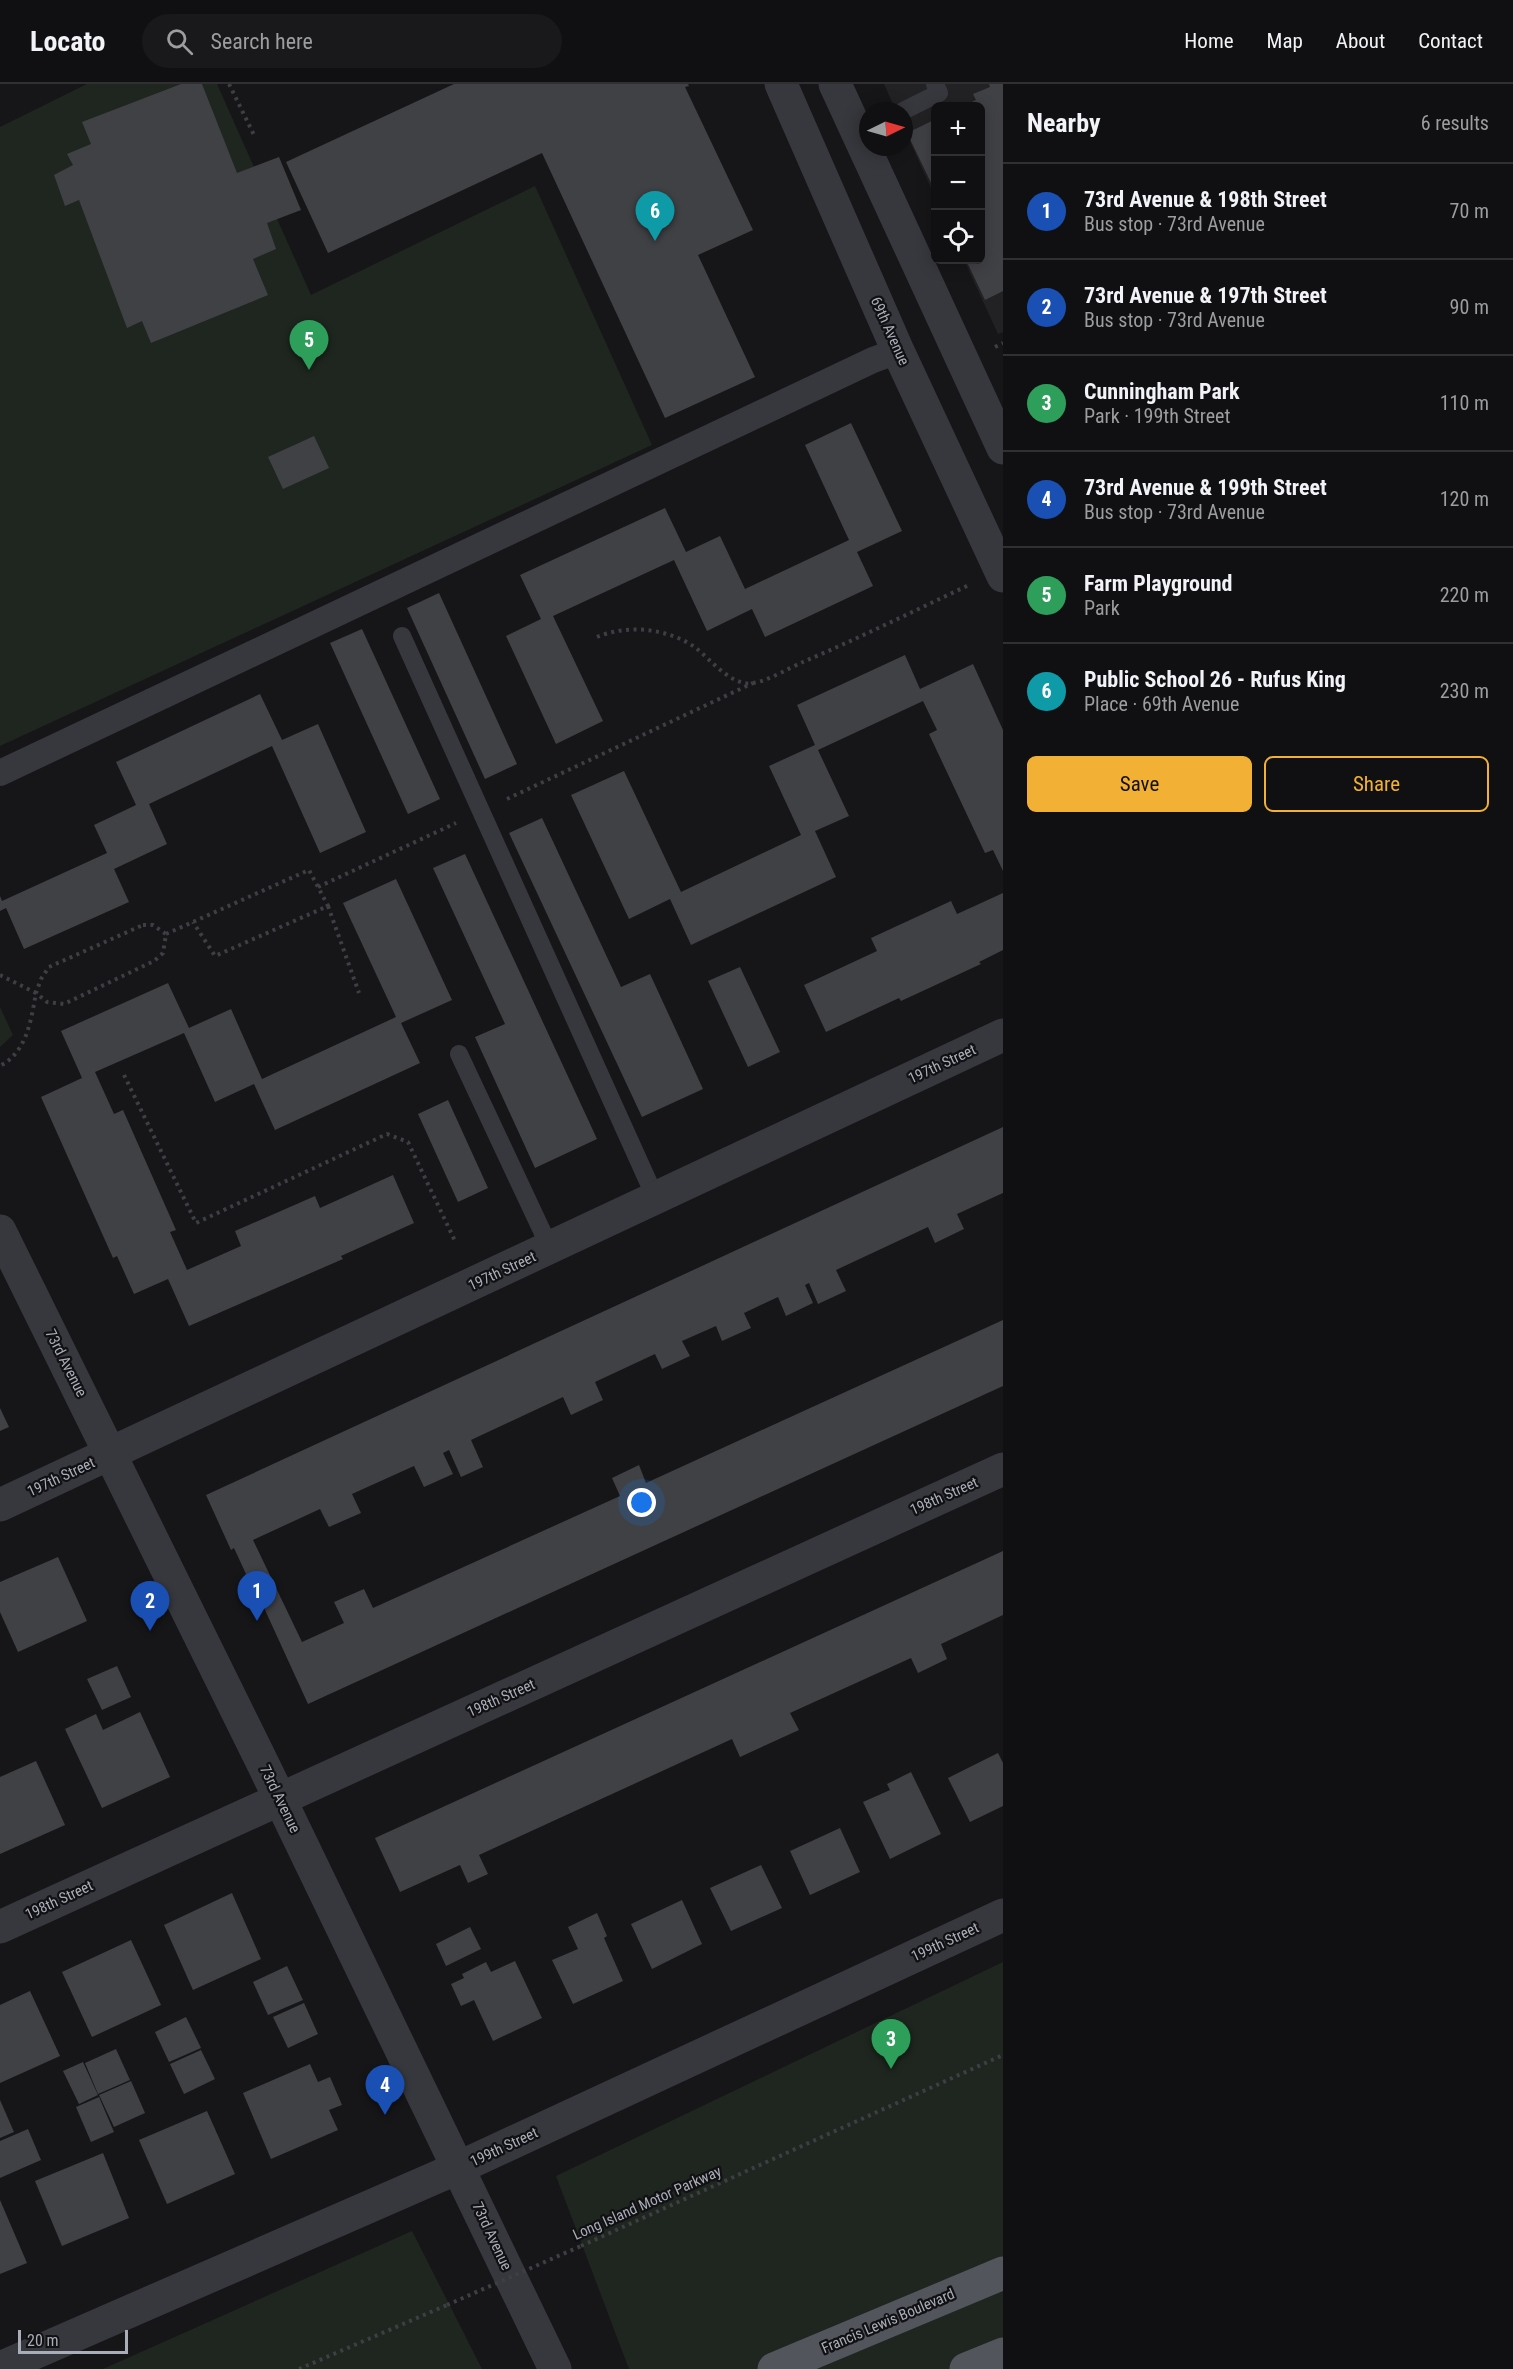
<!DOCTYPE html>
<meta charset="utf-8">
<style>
body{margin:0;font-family:"Roboto Condensed",sans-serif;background:#19191b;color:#f1f3f6}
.controls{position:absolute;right:18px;top:18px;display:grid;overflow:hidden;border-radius:9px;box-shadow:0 3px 15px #0003}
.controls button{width:54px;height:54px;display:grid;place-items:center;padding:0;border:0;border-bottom:2px solid #303032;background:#101012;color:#f1f3f6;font:30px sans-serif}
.compass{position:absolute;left:859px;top:18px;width:54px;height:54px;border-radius:50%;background:#101012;box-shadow:0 3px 15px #0003;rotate:85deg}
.scale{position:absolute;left:18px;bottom:15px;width:110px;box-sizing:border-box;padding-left:6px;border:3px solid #a8adb8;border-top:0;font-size:16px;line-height:21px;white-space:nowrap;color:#a8adb8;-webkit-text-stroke:4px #111113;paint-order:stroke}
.you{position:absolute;left:642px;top:1419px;width:21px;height:21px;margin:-15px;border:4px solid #fff;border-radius:50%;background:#1a73e8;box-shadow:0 0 0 9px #1a73e833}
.badge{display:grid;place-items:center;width:39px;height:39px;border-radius:50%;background:#f2b134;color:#fff;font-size:20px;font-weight:700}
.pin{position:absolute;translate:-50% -50px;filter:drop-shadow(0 2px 3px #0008)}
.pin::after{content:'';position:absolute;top:32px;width:21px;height:18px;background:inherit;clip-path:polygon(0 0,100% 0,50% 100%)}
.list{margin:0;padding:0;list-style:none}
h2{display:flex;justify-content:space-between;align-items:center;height:78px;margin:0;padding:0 24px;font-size:26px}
h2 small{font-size:20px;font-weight:400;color:#9c9d9f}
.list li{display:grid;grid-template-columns:39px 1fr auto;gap:18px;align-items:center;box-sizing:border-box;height:96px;padding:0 24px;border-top:2px solid #303032}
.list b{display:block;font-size:22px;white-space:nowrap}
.list p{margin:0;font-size:20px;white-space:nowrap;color:#9c9d9f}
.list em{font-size:20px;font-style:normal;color:#9c9d9f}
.actions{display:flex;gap:12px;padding:18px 24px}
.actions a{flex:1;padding:14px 0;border:2px solid #f2b134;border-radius:9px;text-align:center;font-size:21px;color:#f2b134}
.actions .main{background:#f2b134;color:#111}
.icon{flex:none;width:33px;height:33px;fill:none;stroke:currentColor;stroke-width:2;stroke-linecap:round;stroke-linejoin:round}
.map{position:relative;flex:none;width:1003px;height:2285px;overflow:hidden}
header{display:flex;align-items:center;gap:36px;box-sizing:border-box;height:84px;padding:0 30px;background:#101012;border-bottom:2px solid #303032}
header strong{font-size:28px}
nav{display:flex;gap:33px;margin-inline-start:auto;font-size:21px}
.search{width:420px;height:54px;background:#19191b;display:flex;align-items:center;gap:15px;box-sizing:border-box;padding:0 21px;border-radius:33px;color:#9c9d9f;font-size:22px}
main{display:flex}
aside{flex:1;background:#101012}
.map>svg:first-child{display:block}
.built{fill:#222225}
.green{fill:#1e261f}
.building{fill:#404145}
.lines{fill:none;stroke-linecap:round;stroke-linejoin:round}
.path{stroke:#3d3f44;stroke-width:4;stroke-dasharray:3 4.5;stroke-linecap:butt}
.service{stroke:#37383d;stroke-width:18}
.pedestrian{stroke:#37383d;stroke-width:26}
.minor{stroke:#37383d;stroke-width:33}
.tertiary{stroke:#37383d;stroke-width:33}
.primary{stroke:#53555c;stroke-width:33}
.path-bridge{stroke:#3d3f44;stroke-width:4;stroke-dasharray:3 4.5;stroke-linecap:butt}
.labels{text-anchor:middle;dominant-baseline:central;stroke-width:4.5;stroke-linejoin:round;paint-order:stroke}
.street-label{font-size:15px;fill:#a8adb8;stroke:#111113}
</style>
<header>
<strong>Locato</strong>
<div class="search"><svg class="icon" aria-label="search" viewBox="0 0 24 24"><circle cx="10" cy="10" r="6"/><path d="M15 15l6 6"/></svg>Search here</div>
<nav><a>Home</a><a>Map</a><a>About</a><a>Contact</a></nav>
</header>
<main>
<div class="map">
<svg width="1003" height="2285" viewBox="0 0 1003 2285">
<rect width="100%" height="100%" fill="#161618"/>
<!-- built -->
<path class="built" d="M884,0H1003V248L998,250L964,176H980V22H936L935,113L904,44V27H896Z"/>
<!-- green -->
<g class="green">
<path d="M87,0H217L311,211L535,102L652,361L0,662V43Z"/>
<path d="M0,923L13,951L0,963Z"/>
<path d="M1003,1878V2285H629L556,2092Z"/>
<path d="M412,2147L482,2285H103Z"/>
</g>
<!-- building -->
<g class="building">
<path d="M181,0H202L237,89L279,73L301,126L267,139L276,165L253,175L268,211L151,259L142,237L127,244L79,116L65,122L54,91L73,81L67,70L91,60L82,38Z"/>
<path d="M454,0H688L689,2L685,3L753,146L698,171L755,293L665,334L542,69L328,169L286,78Z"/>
<path d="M989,0H1003V207L985,216L966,176H981V22H963L976,16L973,10L990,3Z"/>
<path d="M936,35V109L907,49Z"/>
<path d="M851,339L902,447L857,468L873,502L765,553L752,525L707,547L674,476L553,532L603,637L556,660L506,552L541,535L520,491L665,424L686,468L720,452L745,505L849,456L805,361Z"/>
<path d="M314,352L329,384L283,405L268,373Z"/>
<path d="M439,509L517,680L485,695L407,524Z"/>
<path d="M362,545L440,715L408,730L330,559Z"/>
<path d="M905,571L920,605L973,580L1003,646V787L993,766L985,769L929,650L937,646L923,617L818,666L849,732L815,747L836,793L691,861L670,815L629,835L571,711L624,687L681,808L801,751L769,682L815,661L797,621Z"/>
<path d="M260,610L282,656L318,640L366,748L320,769L272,662L149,720L167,760L114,785L129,818L24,865L6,824L0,827V812L2,817L107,769L94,741L136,721L116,678Z"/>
<path d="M542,734L621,903L650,890L703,1005L642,1033L509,749Z"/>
<path d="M465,770L597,1055L535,1084L475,953L505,940L433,784Z"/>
<path d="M396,795L452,916L401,939L420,979L275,1046L254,1000L215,1018L184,949L95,988L114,1030L123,1026L176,1146L170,1148L187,1186L241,1162L235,1147L315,1112L320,1124L393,1091L414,1139L341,1172L343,1175L189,1242L168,1195L134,1210L117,1172L113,1174L41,1013L82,994L61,947L168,899L189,944L231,925L262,995L396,933L343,819Z"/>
<path d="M1003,809V866L979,878L981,880L901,917L899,914L826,948L804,901L877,867L871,854L951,817L957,830Z"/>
<path d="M740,883L780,968L748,983L708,897Z"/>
<path d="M448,1016L488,1104L458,1118L418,1030Z"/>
<path d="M1003,1043V1109L957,1130L964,1145L935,1159L928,1143L836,1186L846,1207L818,1220L809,1199L805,1201L813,1219L786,1232L778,1213L744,1229L751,1244L722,1257L716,1242L682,1257L690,1272L662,1285L655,1270L595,1298L603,1316L571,1331L563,1313L471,1356L483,1383L461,1393L449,1366L443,1369L453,1390L424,1403L414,1382L352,1410L361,1429L329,1443L320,1425L253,1456L302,1558L344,1539L334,1518L364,1505L373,1524L620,1412L612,1394L639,1381L646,1399L1003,1236V1302L308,1620L260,1515L258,1516L234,1464L231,1466L206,1411Z"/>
<path d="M0,1324L9,1343L0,1347Z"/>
<path d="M1003,1467V1531L941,1560L947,1575L918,1589L911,1574L790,1629L799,1646L766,1661L740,1673L732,1655L479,1771L488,1790L468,1799L460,1781L400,1808L375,1754Z"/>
<path d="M58,1473L87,1537L18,1568L0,1528V1498Z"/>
<path d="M117,1582L131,1613L102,1626L87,1595Z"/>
<path d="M140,1628L170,1693L102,1724L65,1645L96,1630L103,1646Z"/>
<path d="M998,1669L1003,1679V1722L970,1738L948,1694Z"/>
<path d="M36,1677L65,1741L0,1770V1693Z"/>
<path d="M911,1688L941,1750L890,1775L863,1718L890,1706L887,1700Z"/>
<path d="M840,1744L860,1788L810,1811L790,1767Z"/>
<path d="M761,1781L782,1824L731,1847L710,1804Z"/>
<path d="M232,1809L261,1875L193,1906L164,1841Z"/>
<path d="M682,1816L702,1860L652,1885L631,1840Z"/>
<path d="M597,1829L607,1852L604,1854L623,1897L573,1920L552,1876L578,1865L568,1843Z"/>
<path d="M470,1843L481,1865L446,1882L436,1860Z"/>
<path d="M131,1856L161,1921L92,1953L62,1888Z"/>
<path d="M515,1877L542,1934L493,1957L474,1916L461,1922L451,1900L464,1894L462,1890L486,1878L491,1888Z"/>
<path d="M287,1882L303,1916L268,1931L253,1898Z"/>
<path d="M30,1907L60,1972L0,1999V1921Z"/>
<path d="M304,1919L318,1950L288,1964L273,1933Z"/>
<path d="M186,1933L201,1964L169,1978L155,1948Z"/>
<path d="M116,1965L130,1996L98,2010L85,1979Z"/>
<path d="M201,1966L215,1995L184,2010L170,1980Z"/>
<path d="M83,1978L98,2011L79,2020L63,1987Z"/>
<path d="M310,1980L318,1998L330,1993L342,2021L329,2026L338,2046L271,2075L243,2009Z"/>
<path d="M131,1997L145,2029L114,2043L99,2011Z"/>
<path d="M99,2013L114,2048L91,2058L76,2023Z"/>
<path d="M0,2016L14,2048L0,2054Z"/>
<path d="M207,2027L235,2090L167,2120L139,2056Z"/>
<path d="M28,2045L41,2076L0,2094V2057Z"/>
<path d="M103,2069L129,2134L62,2162L35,2097Z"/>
<path d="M0,2116L27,2179L0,2190Z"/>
</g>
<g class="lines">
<!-- path -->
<g class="path">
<path d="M229,0L255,53"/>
<path d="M995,263L1003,259"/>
<path d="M597,553C628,540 668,544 696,564C711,576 732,603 753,599C768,597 789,584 803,578C859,554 914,527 969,501"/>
<path d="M507,715L753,599"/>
<path d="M318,803L456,739"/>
<path d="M328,822L359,909"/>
<path d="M143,841H153L166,850L163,869L154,877L64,920L47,918L36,909L41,895L49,883Z"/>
<path d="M166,850L309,786L328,822L215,872L193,838"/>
<path d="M0,891L36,909C31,936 27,968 0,982"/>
<path d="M124,991L196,1139L387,1050L408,1058L455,1157"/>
<path d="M581,2162L1003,1971"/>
<path d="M299,2285L447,2221"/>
</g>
<!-- service -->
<g class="service">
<path d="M903,27L939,9L935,0"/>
<path d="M402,552L656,1115"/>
<path d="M459,970L550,1164"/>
</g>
<!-- pedestrian -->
<path class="pedestrian" d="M0,689L873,276L898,267"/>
<!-- minor -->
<g class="minor">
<path d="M781,0L898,267L1003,492"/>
<path d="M835,0L1003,364"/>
<path d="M0,1421L1003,951"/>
<path d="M0,1843L1003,1385"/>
<path d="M0,2284L460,2083L1003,1831"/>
</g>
<!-- tertiary -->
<path class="tertiary" d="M0,1147L264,1682L555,2285"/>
<!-- primary -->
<g class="primary">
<path d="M774,2285L1003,2189"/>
<path d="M966,2285L1003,2270"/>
</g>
<!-- path-bridge -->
<path class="path-bridge" d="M447,2221L581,2162"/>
</g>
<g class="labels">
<!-- street labels -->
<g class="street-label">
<text transform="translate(890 247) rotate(66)">69th Avenue</text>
<text transform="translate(942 980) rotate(-25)">197th Street</text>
<text transform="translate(502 1187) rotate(-25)">197th Street</text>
<text transform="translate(66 1279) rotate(63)">73rd Avenue</text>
<text transform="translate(61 1393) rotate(-25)">197th Street</text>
<text transform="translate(944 1412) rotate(-24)">198th Street</text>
<text transform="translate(501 1614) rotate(-24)">198th Street</text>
<text transform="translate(280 1715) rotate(64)">73rd Avenue</text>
<text transform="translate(59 1816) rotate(-25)">198th Street</text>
<text transform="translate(945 1858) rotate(-25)">199th Street</text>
<text transform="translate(504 2063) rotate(-25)">199th Street</text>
<text transform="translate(647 2119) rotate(-24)">Long Island Motor Parkway</text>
<text transform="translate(492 2152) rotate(65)">73rd Avenue</text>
<text transform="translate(888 2237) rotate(-23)">Francis Lewis Boulevard</text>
</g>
</g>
</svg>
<div class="controls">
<button>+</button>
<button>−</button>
<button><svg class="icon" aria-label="locate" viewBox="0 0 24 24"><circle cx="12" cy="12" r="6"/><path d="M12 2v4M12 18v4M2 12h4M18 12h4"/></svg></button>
</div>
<svg class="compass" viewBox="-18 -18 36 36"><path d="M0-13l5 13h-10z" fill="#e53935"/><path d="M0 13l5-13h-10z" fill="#9c9d9f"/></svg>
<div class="scale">20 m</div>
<div class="you"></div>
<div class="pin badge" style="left:257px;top:1537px;background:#1a4fb4">1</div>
<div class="pin badge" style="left:150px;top:1547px;background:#1a4fb4">2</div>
<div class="pin badge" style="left:891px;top:1985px;background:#2e9e5b">3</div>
<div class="pin badge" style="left:385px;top:2031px;background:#1a4fb4">4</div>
<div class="pin badge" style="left:309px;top:286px;background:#2e9e5b">5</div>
<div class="pin badge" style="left:655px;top:157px;background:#0f9aa8">6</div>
</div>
<aside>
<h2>Nearby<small>6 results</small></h2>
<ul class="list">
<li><span class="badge" style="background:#1a4fb4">1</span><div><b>73rd Avenue &amp; 198th Street</b><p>Bus stop · 73rd Avenue</p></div><em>70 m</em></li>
<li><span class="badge" style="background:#1a4fb4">2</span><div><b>73rd Avenue &amp; 197th Street</b><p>Bus stop · 73rd Avenue</p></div><em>90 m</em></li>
<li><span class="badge" style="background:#2e9e5b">3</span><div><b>Cunningham Park</b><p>Park · 199th Street</p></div><em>110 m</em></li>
<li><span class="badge" style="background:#1a4fb4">4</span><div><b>73rd Avenue &amp; 199th Street</b><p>Bus stop · 73rd Avenue</p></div><em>120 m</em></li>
<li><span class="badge" style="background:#2e9e5b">5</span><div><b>Farm Playground</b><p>Park</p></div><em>220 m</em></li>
<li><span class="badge" style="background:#0f9aa8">6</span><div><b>Public School 26 - Rufus King</b><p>Place · 69th Avenue</p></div><em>230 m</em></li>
</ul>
<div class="actions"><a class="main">Save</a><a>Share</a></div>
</aside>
</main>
